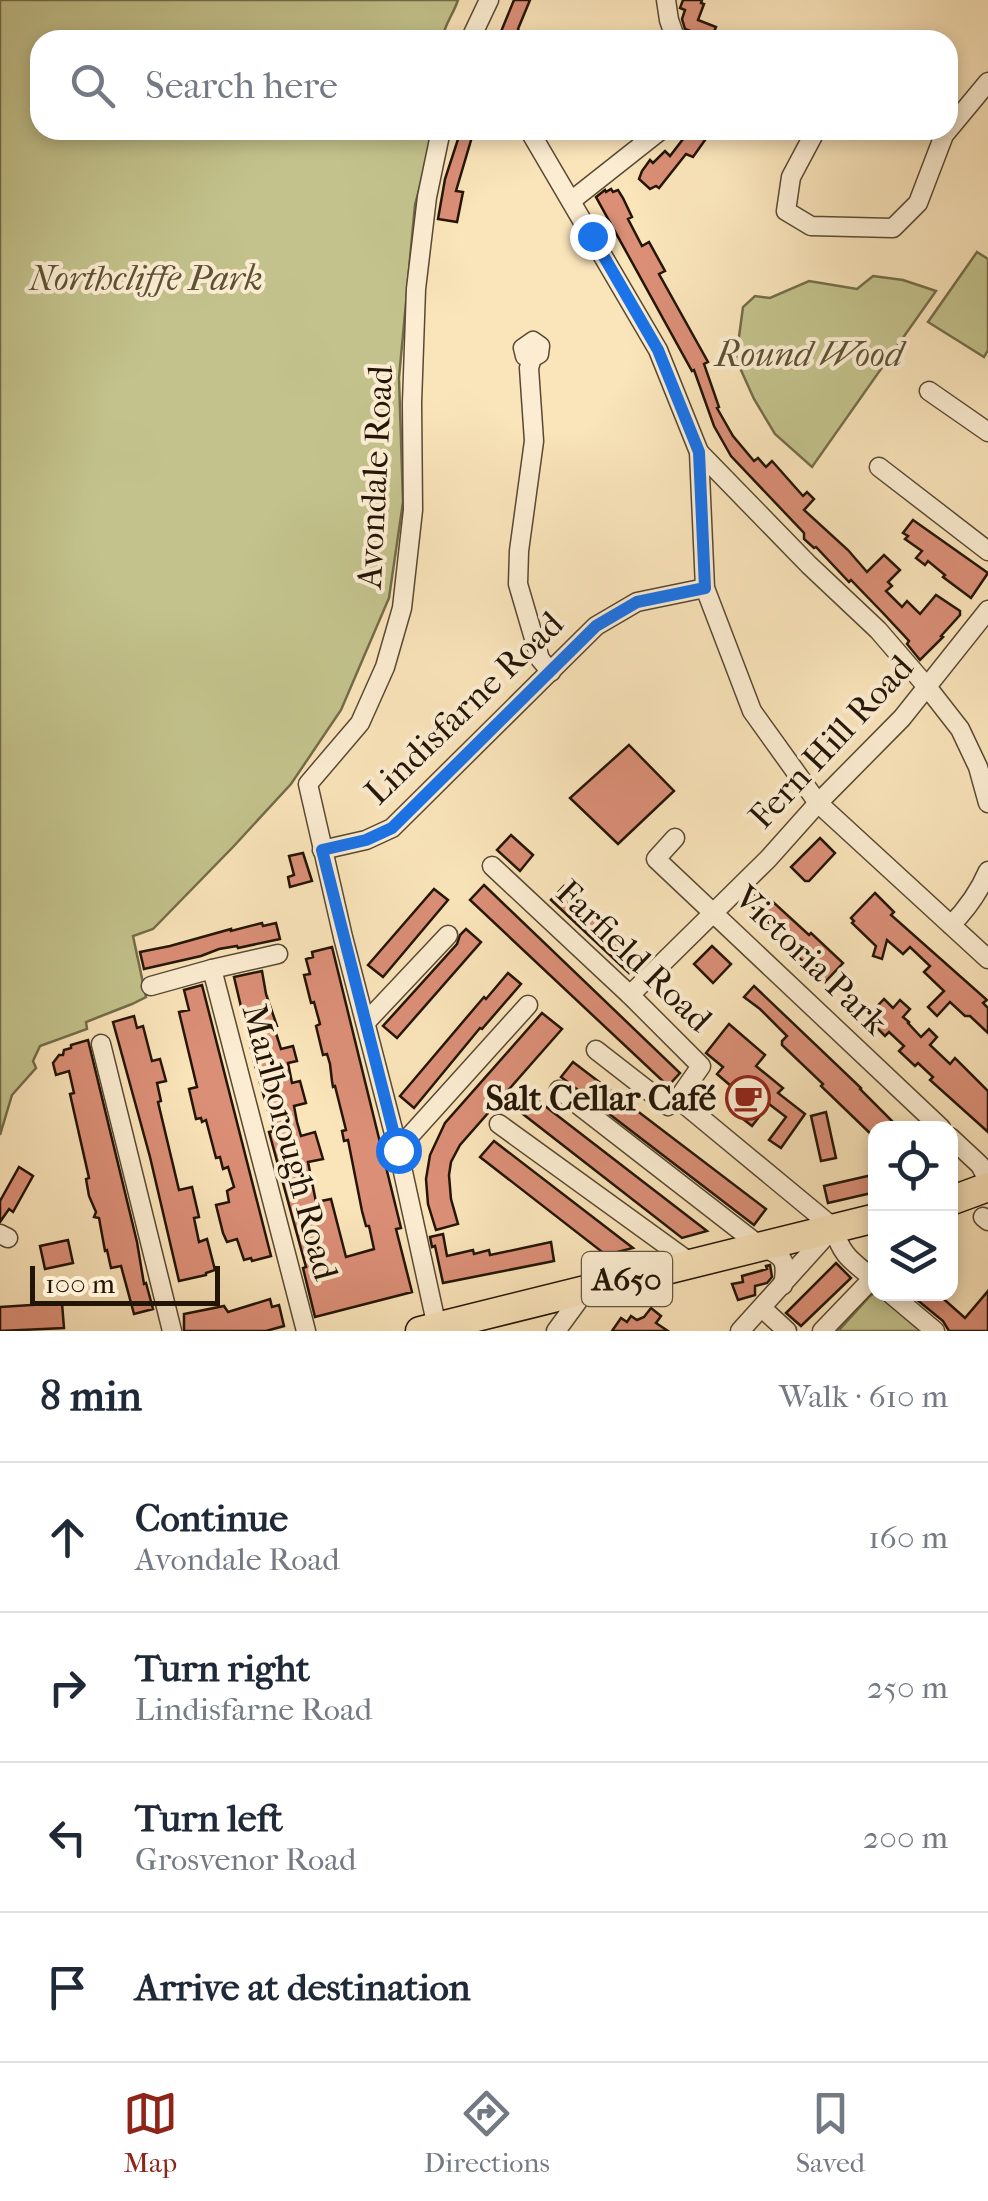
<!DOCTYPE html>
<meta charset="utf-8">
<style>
body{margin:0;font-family:"IM FELL French Canon",serif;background:#f2f2f3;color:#1f2937}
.controls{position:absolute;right:30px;bottom:30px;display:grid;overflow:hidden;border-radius:20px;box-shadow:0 5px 15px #0003}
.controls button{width:90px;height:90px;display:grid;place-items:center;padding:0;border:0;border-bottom:2px solid #e0e1e3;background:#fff;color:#1f2937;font:50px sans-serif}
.scale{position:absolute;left:30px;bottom:25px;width:190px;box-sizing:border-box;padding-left:10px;border:5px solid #231506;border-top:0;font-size:28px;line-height:35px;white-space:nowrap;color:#231506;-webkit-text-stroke:8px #fcedd2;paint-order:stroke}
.stop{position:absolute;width:30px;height:30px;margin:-22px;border:8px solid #1a73e8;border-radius:50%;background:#fff}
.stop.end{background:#1a73e8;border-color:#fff;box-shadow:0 2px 10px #0008}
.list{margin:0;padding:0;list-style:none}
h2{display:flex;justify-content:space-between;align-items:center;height:130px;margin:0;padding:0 40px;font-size:42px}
h2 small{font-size:32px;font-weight:400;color:#747a83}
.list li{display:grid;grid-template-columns:65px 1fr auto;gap:30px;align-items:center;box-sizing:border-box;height:150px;padding:0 40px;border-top:2px solid #e0e1e3}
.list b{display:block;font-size:38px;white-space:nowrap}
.list p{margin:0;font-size:32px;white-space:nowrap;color:#747a83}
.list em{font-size:32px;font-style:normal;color:#747a83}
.icon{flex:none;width:55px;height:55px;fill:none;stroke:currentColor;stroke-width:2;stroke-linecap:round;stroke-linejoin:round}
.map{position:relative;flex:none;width:988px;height:1331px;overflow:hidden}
.search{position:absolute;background:#fff;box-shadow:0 5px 15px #0003;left:30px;right:30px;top:30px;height:110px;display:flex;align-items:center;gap:25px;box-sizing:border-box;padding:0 35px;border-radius:30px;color:#747a83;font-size:38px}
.sheet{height:730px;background:#fff}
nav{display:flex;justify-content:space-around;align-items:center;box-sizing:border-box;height:140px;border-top:2px solid #e0e1e3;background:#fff;font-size:28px;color:#747a83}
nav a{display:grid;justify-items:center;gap:5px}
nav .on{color:#8f2418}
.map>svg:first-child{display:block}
.green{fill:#c3c28c;stroke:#736c49;stroke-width:2.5}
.building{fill:#db8f77;stroke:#231506;stroke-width:2.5}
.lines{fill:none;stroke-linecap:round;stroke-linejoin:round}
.minor-casing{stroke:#594933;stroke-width:21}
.highway-casing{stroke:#231506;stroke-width:31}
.minor{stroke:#fcedd2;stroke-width:18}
.highway{stroke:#fae4ba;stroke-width:28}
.route{stroke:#1a73e8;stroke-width:12}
.labels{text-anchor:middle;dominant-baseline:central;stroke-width:8;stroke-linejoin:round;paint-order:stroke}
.shield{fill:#fcedd2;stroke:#645643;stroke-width:2.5}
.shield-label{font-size:32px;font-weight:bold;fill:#231506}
.park-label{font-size:35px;font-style:italic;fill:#5b5235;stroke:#fcedd2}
.street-label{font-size:35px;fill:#231506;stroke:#fcedd2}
.poi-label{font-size:35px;font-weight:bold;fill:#231506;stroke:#fcedd2;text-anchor:end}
</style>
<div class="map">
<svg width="988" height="1331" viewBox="0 0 988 1331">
<rect width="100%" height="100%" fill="#fae4ba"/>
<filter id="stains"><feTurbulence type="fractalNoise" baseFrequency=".002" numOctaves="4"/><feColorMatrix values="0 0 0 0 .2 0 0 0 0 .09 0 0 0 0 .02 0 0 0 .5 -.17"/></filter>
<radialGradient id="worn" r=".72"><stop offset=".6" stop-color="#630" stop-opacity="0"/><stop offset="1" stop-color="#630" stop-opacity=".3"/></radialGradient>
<!-- green -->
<g class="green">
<path d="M0,0H458C453,15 444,25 442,40H40V130H435L415,205L399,378L403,502L389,598L341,710L291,784L233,847L153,929L133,936L146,997L132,1004L86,1022L87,1029L40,1046L33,1061L36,1068L12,1095L0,1135Z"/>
<path d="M977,252L988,259V350L984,357L928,322Z"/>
<path d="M873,276L903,280L936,291L812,467L775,434L754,399L736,359L743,307L755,296L770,298L809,281L857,289Z"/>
<path d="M875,1293L883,1294L927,1331H838L870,1296Z"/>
</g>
<!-- building -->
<g class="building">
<path d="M514,0H530L518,29L524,40H514L500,34Z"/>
<path d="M683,0H702L701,3L704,4L698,20L716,27L711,40H699L701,35L685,29L682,19L685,10L680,8Z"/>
<path d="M461,130H474L456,191L463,192L457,222L438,219L445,179Z"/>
<path d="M690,130L705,140L693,157L686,154L659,188L656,186L650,189L639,179L642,171L650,160L653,163L665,151L670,156Z"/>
<path d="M611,189L613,192L618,190L623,198L632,217L628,219L642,246L649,242L665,271L659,274L708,362L704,364L719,407L717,408L733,436L754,461L758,458L766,467L772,461L803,496L807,492L814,499L804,510L848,550L867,572L884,555L900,570L888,582L892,586L886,591L902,607L907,601L920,614L936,595L960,611V615L941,636L943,637L920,660L907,644L909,641L882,612L851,580L849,582L816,547L814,548L804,539V533L731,456L714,426L694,370L692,371L596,197L605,190L606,192Z"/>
<path d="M913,520L988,573L971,598L943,577L945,575L928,561L925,565L916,558L922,551L905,539L908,536L903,533Z"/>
<path d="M629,745L674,791L618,844L570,798Z"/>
<path d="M511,835L533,855L520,871L497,850Z"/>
<path d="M820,838L835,853L809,881H805L791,867Z"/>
<path d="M303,853L312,881L290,887L288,877L294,875L289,856Z"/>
<path d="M484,885L680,1073L668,1086L470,900Z"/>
<path d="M564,886L642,959L629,973L551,900Z"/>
<path d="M434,889L448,900L383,977L368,965Z"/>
<path d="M760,890L809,935L811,933L843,963L825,982L795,954L801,948L787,934L784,937L748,903Z"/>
<path d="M875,893L894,912L891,915L987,1000L983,1003L988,1008V1033L970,1016H965L950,1002L937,1016L928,1007L944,991L924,972L930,966L910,947L903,954L887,940L882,959L873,956L876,946L852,923L854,921L851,918Z"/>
<path d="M262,923L263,926L276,923L280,939L238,948L237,946L219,949L201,956L144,969L140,952L170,946L231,929V931Z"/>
<path d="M466,929L481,942L397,1038L383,1026L457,944L460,935Z"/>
<path d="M712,946L731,964L713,983L694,964Z"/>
<path d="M332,947L401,1228L396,1229L412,1292L315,1317L303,1268L306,1267L269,1132L274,1131L254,1062L234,977L262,971L266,994L277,1026L274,1027L281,1049L293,1046L297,1061L288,1063L292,1083L300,1081L306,1103L294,1106L297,1122L301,1136L315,1132L323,1159L308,1162L316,1202L331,1199L346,1257L374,1249L369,1226H366L362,1211L348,1140L344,1141L342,1131L346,1130L335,1086L333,1087L332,1081L330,1064L327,1054L323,1055L316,1026L320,1024L314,1002L311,1003L304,975L310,974L306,959L313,957L312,952Z"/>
<path d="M508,973L521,984L482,1029L480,1028L414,1108L400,1096L484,997L486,999Z"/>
<path d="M202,985L271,1256L252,1261L251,1258L244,1260L237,1239L227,1242L223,1233L216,1205L229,1202L227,1191L234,1187L228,1167L223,1169L220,1157L216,1158L206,1120L202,1122L201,1118L196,1119L189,1089L197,1087L179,1012L189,1010L184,990Z"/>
<path d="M754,986L861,1088L860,1089L893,1122L887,1128H876V1139L821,1086L823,1084L782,1045V1041L787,1036L760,1009L744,997Z"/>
<path d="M884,999L893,1008L900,1000L910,1009L903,1017L909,1022L908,1023L921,1037L929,1029L937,1037L930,1045L950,1064L955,1058L988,1091V1132L930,1080L933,1077L918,1063L915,1066L899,1051L904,1046L889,1032L885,1036L871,1022L874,1020L869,1015Z"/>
<path d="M542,1013L562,1029L460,1145L451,1162L449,1175L451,1199L458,1224L436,1230L428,1204L426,1179L430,1155L445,1123Z"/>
<path d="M134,1016L137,1028L143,1026L152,1061L160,1059L166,1081L157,1083L161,1101L158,1102L179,1190L192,1187L199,1217L194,1218L199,1242L207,1239L215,1270L206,1273V1275L179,1281L150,1157L113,1022Z"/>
<path d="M729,1024L765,1055L756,1066L783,1088L778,1093L805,1114L781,1148L769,1140L786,1117L769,1104L752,1126L734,1112L745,1098L717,1074L723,1067L706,1053Z"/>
<path d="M88,1040L137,1242L144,1284L146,1283L153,1309L134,1314L121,1266L111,1268L107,1250L105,1251L99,1218L94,1217L96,1212L89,1196L86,1179L89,1178L70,1094L74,1093L69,1071L56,1075L53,1063L59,1055H63L64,1050L71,1048V1045Z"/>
<path d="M573,1062L766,1209L754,1225L561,1077Z"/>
<path d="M532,1096L707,1231L682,1238L519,1111Z"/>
<path d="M826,1112L836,1158L821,1161L811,1116Z"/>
<path d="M494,1141L633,1248L606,1255L480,1157Z"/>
<path d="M19,1167L33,1176L13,1212L9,1209L0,1222V1201Z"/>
<path d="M876,1174V1192L828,1203L824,1186Z"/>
<path d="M443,1234L447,1256L473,1250L474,1254L489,1250L490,1255L551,1242L554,1261L443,1283L435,1246L432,1247L430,1237Z"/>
<path d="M68,1240L73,1263L45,1269L40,1246Z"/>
<path d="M836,1263L851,1278L801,1326L786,1313Z"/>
<path d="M770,1265L772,1277L767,1283L755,1286V1295L738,1300L732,1284L743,1282L742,1276L767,1269L766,1266Z"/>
<path d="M988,1291V1331H949L943,1321L910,1294H938L965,1318Z"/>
<path d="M270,1299L272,1307L279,1305L284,1326L266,1331H184V1314L224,1306L228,1312Z"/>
<path d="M62,1303L64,1328L0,1331V1307Z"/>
<path d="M651,1308L661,1316L656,1323L668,1331H612L621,1318L627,1322L631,1316L637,1320L644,1317Z"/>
</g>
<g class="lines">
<!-- minor casing -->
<g class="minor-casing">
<g id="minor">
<path d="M666,0L669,20L676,40"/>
<path d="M470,40L489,0"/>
<path d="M529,130L658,350L699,452L705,588L752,711L818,803L988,959"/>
<path d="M816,130L791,177L786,211L811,226L893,228L918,203L944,135L988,82"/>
<path d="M571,201L661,130"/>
<path d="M532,358L525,356L523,348L533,341L540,346L539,354L532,358L529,368L534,441L519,551L518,584L540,659L551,672"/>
<path d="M929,391L988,432"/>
<path d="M699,452L809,565L878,630L928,688L960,729L978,767L988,803"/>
<path d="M879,467L988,551"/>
<path d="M675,838L656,859L941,1128"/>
<path d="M322,850L366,840L392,828L596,626L637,602L705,588"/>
<path d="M492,866L630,995L701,1066L678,1099"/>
<path d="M951,925C967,909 979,892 988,871"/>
<path d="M212,969L306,1331"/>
<path d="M151,986L212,969L278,954"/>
<path d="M630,995L768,859L818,803L902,718L988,610"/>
<path d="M367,1021L448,935"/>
<path d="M101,1044L172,1331"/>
<path d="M596,1050L668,1106L678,1099L834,1228"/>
<path d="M559,1090L760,1246C783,1256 788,1259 783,1285"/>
<path d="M499,1124L691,1263"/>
<path d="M950,1137L980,1165L988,1180"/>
<path d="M398,1149L528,1005"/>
<path d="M983,1217L988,1221"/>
<path d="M834,1228C841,1257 854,1262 876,1281"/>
<path d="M0,1234L8,1238"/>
<path d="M891,1294L935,1331"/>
<path d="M762,1308L787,1331"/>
<path d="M437,1327L398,1149L343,937L308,784L360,723L385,667L402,608L413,510L412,403L416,289L427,197L441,130"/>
<path d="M556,1331L586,1290"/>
<path d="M740,1331L833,1228"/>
<path d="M822,1331L873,1278"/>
</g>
</g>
<!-- highway casing -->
<g class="highway-casing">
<g id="highway">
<path d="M950,1201L988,1187"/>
<path d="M420,1331L876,1218"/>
</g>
</g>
<!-- minor -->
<use href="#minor" class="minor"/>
<!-- highway -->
<use href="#highway" class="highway"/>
</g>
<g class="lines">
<!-- route -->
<path class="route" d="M398,1150L322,850L366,840L392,828L596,626L637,602L705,588L699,452L658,350L592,236"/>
</g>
<!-- icons -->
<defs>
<g id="cafe-ring" transform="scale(2.25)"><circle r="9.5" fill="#fcedd2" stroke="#8f2418" stroke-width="1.5"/><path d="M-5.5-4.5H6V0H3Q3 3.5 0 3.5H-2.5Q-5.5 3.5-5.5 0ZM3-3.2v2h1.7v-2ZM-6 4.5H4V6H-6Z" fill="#8f2418"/></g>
</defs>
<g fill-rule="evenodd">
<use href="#cafe-ring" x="748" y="1098"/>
</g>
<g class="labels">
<!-- shield labels -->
<rect class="shield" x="582" y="1252" width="90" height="54" rx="8"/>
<g class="shield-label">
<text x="627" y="1279">A650</text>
</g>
<!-- park labels -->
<g class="park-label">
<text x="146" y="278">Northcliffe Park</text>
<text x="809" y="354">Round Wood</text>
</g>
<!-- street labels -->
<g class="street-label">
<text transform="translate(375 477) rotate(-87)">Avondale Road</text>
<text transform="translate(464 708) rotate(-44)">Lindisfarne Road</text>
<text transform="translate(831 742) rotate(-47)">Fern Hill Road</text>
<text transform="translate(634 956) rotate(44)">Farfield Road</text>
<text transform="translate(811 960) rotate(44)">Victoria Park</text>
<text transform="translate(290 1142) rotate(75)">Marlborough Road</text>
</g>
<!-- poi labels -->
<g class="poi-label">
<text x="716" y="1098">Salt Cellar Café</text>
</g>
</g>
<rect width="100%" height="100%" filter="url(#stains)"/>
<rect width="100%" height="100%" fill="url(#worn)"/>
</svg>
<div class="controls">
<button><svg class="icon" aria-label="locate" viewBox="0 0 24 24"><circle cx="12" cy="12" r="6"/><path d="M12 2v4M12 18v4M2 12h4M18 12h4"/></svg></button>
<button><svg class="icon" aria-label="layers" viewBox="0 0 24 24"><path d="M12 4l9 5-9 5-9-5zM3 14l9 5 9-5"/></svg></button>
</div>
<div class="scale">100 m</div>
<div class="stop" style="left:398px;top:1150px"></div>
<div class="stop end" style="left:592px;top:236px"></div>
<div class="search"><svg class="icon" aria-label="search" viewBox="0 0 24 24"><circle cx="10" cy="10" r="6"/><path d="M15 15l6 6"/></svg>Search here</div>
</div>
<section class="sheet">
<h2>8 min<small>Walk · 610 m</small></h2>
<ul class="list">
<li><svg class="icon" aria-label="ahead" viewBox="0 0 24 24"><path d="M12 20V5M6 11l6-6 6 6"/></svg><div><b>Continue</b><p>Avondale Road</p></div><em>160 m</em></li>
<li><svg class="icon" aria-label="right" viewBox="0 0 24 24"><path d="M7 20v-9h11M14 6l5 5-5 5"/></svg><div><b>Turn right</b><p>Lindisfarne Road</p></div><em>250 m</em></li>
<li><svg class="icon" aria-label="left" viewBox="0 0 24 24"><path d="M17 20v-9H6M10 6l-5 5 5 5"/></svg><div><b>Turn left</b><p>Grosvenor Road</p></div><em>200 m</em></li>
<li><svg class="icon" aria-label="arrive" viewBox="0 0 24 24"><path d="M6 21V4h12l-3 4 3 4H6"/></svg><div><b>Arrive at destination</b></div></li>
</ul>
</section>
<nav>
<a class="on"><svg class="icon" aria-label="map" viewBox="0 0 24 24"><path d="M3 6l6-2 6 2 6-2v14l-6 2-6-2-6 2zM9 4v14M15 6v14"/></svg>Map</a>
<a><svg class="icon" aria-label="directions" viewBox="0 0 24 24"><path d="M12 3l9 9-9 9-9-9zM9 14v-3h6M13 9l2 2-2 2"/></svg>Directions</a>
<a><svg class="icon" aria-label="saved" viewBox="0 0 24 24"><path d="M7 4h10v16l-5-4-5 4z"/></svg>Saved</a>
</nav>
